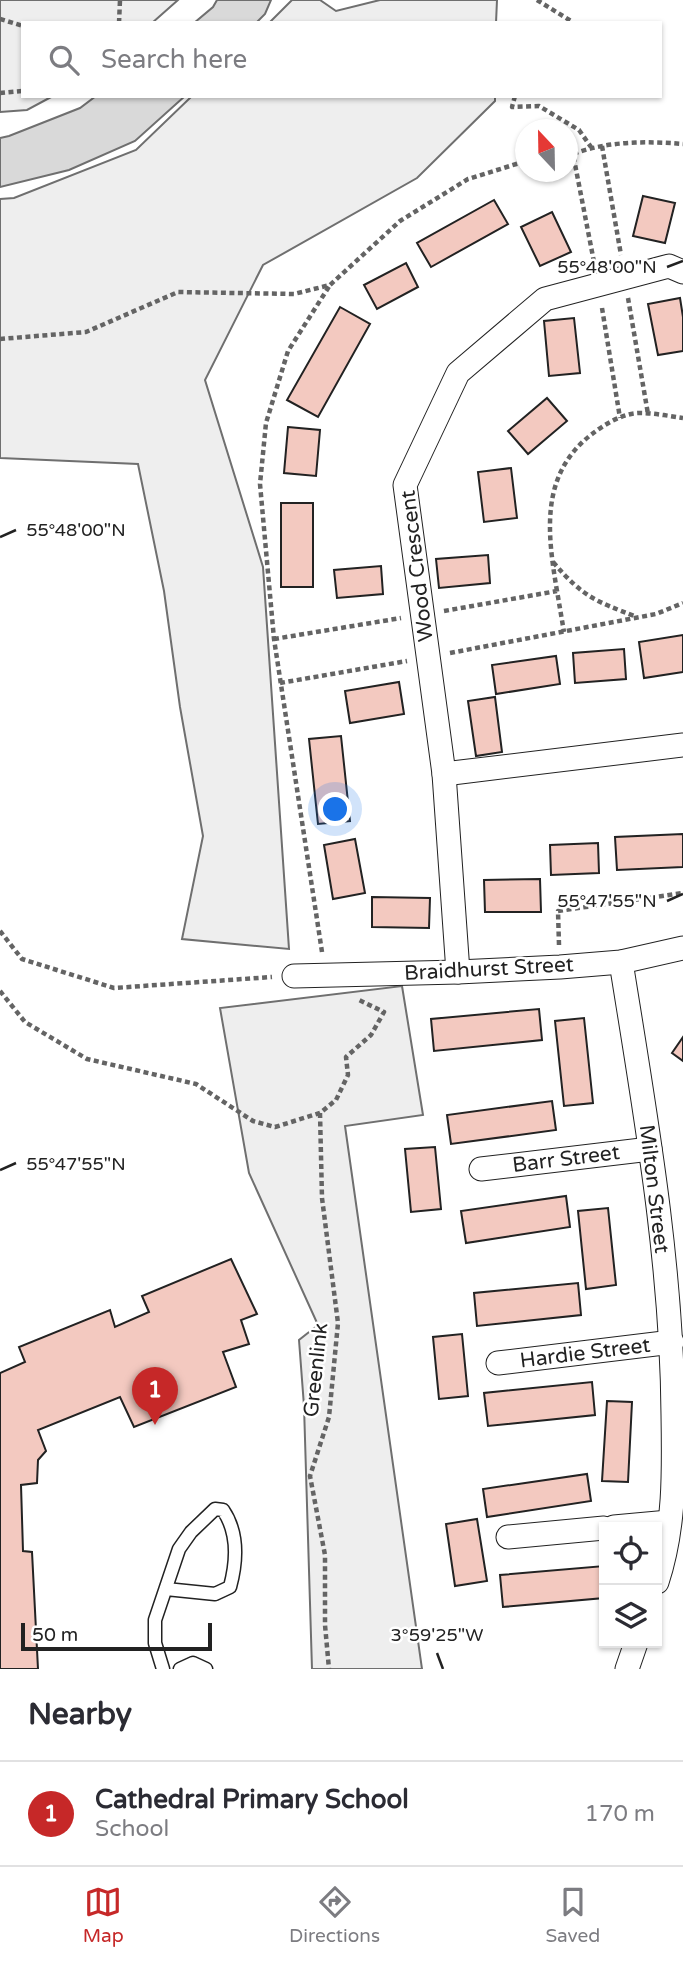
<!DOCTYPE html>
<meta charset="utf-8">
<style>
body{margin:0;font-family:"Varela Round",sans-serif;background:#f7f7f7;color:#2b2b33}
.controls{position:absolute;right:21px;bottom:21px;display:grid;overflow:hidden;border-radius:0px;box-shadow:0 2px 5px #0004}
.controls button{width:63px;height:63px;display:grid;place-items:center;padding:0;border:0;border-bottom:2px solid #e1e1e2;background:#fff;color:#2b2b33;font:35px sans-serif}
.compass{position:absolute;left:515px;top:119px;width:63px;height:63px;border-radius:50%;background:#fff;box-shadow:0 2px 5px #0004;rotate:338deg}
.scale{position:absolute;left:21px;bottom:18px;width:191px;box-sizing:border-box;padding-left:7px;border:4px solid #222;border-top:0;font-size:19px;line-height:24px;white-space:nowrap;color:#222;-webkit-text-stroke:5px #fff;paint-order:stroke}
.you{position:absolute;left:336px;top:810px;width:24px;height:24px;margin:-18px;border:5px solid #fff;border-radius:50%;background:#1a73e8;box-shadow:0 0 0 10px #1a73e833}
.badge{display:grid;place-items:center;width:46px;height:46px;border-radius:50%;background:#c62828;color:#fff;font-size:23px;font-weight:700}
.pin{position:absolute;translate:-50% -58px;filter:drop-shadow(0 2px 4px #0008)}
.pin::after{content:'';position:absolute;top:37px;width:24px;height:21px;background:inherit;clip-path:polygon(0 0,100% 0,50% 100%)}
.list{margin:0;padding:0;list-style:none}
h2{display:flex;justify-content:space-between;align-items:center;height:91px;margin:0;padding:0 28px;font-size:30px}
h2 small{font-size:23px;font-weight:400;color:#7c7c81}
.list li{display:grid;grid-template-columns:46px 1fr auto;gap:21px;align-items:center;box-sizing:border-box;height:105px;padding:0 28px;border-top:2px solid #e1e1e2}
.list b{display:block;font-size:26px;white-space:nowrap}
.list p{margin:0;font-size:23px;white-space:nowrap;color:#7c7c81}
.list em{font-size:23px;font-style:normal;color:#7c7c81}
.icon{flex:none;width:38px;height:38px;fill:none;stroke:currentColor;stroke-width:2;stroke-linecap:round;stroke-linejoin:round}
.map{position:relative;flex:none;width:683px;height:1669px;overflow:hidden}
.search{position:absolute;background:#fff;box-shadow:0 2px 5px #0004;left:21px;right:21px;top:21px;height:77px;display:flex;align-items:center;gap:18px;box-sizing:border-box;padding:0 24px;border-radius:0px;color:#7c7c81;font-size:26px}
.sheet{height:196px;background:#fff}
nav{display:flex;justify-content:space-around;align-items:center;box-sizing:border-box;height:98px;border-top:2px solid #e1e1e2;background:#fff;font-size:19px;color:#7c7c81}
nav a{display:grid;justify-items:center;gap:4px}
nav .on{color:#c62828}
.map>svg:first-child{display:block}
.green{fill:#eee;stroke:#6f6f6f;stroke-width:2}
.water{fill:#d9d9d9;stroke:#6f6f6f;stroke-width:2}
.building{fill:#f3c9c0;stroke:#222;stroke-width:2}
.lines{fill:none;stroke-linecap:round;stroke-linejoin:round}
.lane-casing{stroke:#222;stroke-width:15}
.street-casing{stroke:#222;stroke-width:25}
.path{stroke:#646464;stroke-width:4.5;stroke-dasharray:5 3.5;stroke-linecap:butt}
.lane{stroke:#fff;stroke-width:12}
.street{stroke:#fff;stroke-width:23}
.ticks{fill:none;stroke:#222;stroke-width:2.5}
.labels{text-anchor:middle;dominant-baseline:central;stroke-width:5;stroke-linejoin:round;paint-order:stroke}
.street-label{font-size:21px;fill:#222;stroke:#fff}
.ticks-label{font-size:18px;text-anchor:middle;fill:#222;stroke:#fff;stroke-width:5;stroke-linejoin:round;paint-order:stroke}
</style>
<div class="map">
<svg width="683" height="1669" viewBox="0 0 683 1669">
<rect width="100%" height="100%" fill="#fff"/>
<!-- green -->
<g class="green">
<path d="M0,0H178L152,23H23V96H53L27,110L0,112Z"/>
<path d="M292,0H320L336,11L380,0H497L496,23H269Z"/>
<path d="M192,96H495V101L417,178L263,265L205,380L263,567L289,949L182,939L203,836L180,707L164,591L138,464L0,458V199L14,198L136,150Z"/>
<path d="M402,986L423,1115L345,1126L422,1669H312L304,1406L299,1340L318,1325L249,1173L220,1008Z"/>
</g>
<!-- water -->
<g class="water">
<path d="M217,0H271L265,14L256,23H194L213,7Z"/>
<path d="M96,96H185L135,141L69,170L0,187V138L9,136L80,108Z"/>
</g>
<!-- building -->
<g class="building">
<path d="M643,196L675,203L665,243L633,236Z"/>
<path d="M494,200L508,224L431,267L417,243Z"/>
<path d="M552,212L571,252L540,266L521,227Z"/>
<path d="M406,263L418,287L377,309L364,285Z"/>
<path d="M680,298L683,317V351L658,355L648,304Z"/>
<path d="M340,307L370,324L318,417L287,400Z"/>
<path d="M574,318L580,373L549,376L544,321Z"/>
<path d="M547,398L567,421L528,454L508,431Z"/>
<path d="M288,427L320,430L316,476L284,473Z"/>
<path d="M511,468L517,518L484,522L478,472Z"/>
<rect x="281" y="503" width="32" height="84"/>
<path d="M488,555L490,583L439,588L436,559Z"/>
<path d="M381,566L383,594L337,598L334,570Z"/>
<path d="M683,635V672L644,678L639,642Z"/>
<path d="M624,649L626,679L575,683L573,653Z"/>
<path d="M556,656L560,684L496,694L492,665Z"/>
<path d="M399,682L404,714L350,723L345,691Z"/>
<path d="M495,697L502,752L476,756L468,701Z"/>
<path d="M341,736L350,821L318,824L309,739Z"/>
<path d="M683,834V867L617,870L615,837Z"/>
<path d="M355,839L365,893L333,899L324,845Z"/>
<path d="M598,843L599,873L551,875L550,845Z"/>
<path d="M540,879L541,912H485L484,880Z"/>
<path d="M372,897L430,898L429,928L372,927Z"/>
<path d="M539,1009L542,1040L434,1051L431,1019Z"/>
<path d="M584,1018L593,1103L564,1106L555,1021Z"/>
<path d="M683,1037V1061L672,1053Z"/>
<path d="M552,1101L556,1130L451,1144L447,1115Z"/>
<path d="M435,1147L441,1209L411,1212L405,1149Z"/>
<path d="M566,1196L570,1227L466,1243L461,1211Z"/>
<path d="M608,1208L616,1285L586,1289L578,1211Z"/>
<path d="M231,1259L257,1314L241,1320L249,1344L223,1352L236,1387L134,1427L120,1397L38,1430L46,1451L38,1460L37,1483L21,1485L23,1551L32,1552L38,1669H0V1373L25,1362L19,1347L110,1310L115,1327L149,1312L142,1296Z"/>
<path d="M578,1283L581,1315L477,1326L474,1293Z"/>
<path d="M462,1334L468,1396L439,1399L433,1337Z"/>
<path d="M592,1382L595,1415L488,1426L484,1393Z"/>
<path d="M607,1401L632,1402L628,1482L602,1481Z"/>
<path d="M587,1474L591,1501L487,1517L483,1489Z"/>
<path d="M477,1519L487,1581L455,1586L446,1524Z"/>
<path d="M604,1566V1598L503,1607L500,1575Z"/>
</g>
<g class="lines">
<!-- lane casing -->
<g class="lane-casing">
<g id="lane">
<path d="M163,1669L155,1643V1620L179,1549L191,1532L215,1509L223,1510C238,1532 237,1561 230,1587L215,1594L166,1589"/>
<path d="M180,1669L193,1663L206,1669"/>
</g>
</g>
<!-- street casing -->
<g class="street-casing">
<g id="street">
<path d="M444,774L683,745"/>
<path d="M621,962C645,1112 672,1263 673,1415C674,1471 675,1528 657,1582"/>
<path d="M458,972L444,774L405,485L458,373L545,299L669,266L683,272"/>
<path d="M294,976L458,972L560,967L621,962L683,948"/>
<path d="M481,1169L650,1149"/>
<path d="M498,1363L672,1342"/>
<path d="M614,1527L669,1522"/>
<path d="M508,1537L604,1528"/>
<path d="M627,1669L636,1643"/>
</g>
</g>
<!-- path -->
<g class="path">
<path d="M537,0L571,21L569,23"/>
<path d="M0,19L23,26"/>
<path d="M119,23L120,0"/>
<path d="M0,93L23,91"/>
<path d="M515,96L512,107L539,106L579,130L591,147"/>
<path d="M602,146L621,255"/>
<path d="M594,262L573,154C607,141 647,141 683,144"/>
<path d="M628,298L648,414"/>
<path d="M602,308L620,418"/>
<path d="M0,339L86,332L178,292L294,294L330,285L400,221L468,179L526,161"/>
<path d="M553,562C583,597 595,601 637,617"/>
<path d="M557,591C547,532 540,474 592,434C605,424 623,413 640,413C654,413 669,416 683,418"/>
<path d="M444,611L557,591L564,632"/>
<path d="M274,639L401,618"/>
<path d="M450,653L656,614L683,603"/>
<path d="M280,683L407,661"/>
<path d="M0,931L22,959L114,988L272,977"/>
<path d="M559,945L558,911L683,893"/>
<path d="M322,952L274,639L260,484L266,423L288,351L330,285"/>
<path d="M0,991L25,1022L87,1059L196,1084L253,1121L275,1127L320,1113L336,1100L348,1075L346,1057L371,1035L384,1012L357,999"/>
<path d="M320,1113L322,1198L338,1323L329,1417L310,1476L325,1555V1625L329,1669"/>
</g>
<!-- lane -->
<use href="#lane" class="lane"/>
<!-- street -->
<use href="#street" class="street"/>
</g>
<!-- ticks -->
<path class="ticks" d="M667,267L683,261M0,537L16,530M667,901L683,894M0,1170L16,1163M437,1653L443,1669"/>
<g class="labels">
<!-- street labels -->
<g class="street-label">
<text transform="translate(417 566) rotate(-97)">Wood Crescent</text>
<text transform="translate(489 969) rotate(-3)">Braidhurst Street</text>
<text transform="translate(566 1159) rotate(-7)">Barr Street</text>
<text transform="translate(654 1189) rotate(83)">Milton Street</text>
<text transform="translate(585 1353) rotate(-7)">Hardie Street</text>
<text transform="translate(316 1370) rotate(-84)">Greenlink</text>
</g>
</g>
<g class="ticks-label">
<text x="607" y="273">55°48'00"N</text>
<text x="76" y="536">55°48'00"N</text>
<text x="607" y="907">55°47'55"N</text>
<text x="76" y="1170">55°47'55"N</text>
<text x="437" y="1641">3°59'25"W</text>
</g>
</svg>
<div class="controls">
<button><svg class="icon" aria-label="locate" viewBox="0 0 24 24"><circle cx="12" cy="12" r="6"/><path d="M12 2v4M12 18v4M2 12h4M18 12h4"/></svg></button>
<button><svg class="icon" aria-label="layers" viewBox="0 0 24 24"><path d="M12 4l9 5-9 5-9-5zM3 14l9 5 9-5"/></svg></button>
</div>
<svg class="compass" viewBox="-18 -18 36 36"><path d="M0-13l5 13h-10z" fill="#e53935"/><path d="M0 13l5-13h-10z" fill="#7c7c81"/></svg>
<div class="scale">50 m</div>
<div class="you"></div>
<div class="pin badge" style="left:155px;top:1425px">1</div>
<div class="search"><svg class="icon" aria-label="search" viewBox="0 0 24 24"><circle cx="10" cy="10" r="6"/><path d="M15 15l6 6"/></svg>Search here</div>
</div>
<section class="sheet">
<h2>Nearby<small></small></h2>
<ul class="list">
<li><span class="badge">1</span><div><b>Cathedral Primary School</b><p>School</p></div><em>170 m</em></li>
</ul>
</section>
<nav>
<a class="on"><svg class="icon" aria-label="map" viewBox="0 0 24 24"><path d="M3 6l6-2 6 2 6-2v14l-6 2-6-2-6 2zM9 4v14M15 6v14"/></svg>Map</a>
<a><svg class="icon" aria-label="directions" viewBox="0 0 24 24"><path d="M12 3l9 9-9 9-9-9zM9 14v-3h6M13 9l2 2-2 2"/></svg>Directions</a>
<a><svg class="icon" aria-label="saved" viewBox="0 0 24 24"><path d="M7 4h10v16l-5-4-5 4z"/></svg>Saved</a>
</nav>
